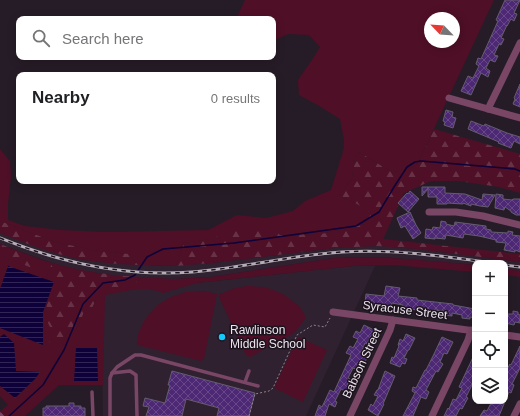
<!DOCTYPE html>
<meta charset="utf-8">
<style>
body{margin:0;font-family:Helvetica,sans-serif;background:#f6f6f6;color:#202124}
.controls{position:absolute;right:12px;bottom:12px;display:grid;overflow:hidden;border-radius:8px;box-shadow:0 2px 10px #0003}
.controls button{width:36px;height:36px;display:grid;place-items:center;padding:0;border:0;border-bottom:1px solid #e0e0e0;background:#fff;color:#202124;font:20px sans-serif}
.compass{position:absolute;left:424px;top:12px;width:36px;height:36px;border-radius:50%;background:#fff;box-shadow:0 2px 10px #0003;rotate:295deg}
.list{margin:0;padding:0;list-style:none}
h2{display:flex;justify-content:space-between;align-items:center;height:52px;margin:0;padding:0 16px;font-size:17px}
h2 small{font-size:13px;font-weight:400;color:#757577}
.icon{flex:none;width:22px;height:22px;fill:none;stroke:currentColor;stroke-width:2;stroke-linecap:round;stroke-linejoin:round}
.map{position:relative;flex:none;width:520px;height:416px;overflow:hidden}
.search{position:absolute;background:#fff;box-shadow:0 2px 10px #0003;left:16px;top:16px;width:260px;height:44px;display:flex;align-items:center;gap:10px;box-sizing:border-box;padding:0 14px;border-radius:8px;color:#757577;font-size:15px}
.panel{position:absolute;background:#fff;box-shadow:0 2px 10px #0003;left:16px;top:72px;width:260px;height:112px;border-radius:8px}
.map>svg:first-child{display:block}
.built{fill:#302131}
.green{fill:#4f0f27;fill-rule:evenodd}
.forest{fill:url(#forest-firs)}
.water{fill:url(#water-rules)}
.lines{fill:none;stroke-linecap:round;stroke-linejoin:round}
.stream{stroke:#0e0038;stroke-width:1.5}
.building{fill:url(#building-cross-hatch);stroke:#635d6d}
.path{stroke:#8c838d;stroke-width:1;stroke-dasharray:2 2;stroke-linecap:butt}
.lane{stroke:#7a4666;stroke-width:3.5}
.street{stroke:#7a4666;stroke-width:7}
.rail-casing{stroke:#b6aeb7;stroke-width:3}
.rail{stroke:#1d131e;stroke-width:1.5;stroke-dasharray:4.5;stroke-linecap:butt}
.poi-dot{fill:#14cafb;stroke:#1d131e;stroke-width:1.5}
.labels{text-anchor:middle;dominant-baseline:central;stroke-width:3;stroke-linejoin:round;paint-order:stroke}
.street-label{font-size:12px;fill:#ebe4ec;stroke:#1d131e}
.poi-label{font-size:12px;fill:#ebe4ec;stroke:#1d131e;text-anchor:start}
</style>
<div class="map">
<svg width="520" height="416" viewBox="0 0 520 416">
<defs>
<pattern id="forest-firs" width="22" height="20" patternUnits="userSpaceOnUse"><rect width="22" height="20" fill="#4f0f27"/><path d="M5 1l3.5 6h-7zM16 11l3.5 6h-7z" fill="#683246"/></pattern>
<pattern id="water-rules" width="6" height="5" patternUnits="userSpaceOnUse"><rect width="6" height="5" fill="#0e0038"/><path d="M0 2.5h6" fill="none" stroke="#312555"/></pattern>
<pattern id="building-cross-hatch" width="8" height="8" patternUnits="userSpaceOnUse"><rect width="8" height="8" fill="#4d2874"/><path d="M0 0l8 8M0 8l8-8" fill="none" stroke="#674788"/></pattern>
</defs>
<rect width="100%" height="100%" fill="#261c27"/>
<!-- built -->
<g class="built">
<path d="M0,233L55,253L83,260L124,264L172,266L212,263L335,248L377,246L417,249L520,262V271L505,269V263H475V265L443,262L380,257L334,258L211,277L172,279L122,277L80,270L52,263L0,244Z"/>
<path d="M354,266H375L306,416H103L101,288L197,283Z"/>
</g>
<!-- green -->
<g class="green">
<path d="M245,0H494L417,165L393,173L359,152L355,157L352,178L339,196L357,204L372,213L366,224L321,234L280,235L205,240L184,243L176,266H172L138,265L129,254L98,251L55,242L0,221V149L10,161L11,176L8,204V220L25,226L60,230L108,232L208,230L237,215L266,218L293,211L305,201L331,190L344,148V140L340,119L321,107L299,95L298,80L314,57L320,47L309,35L288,34L273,41V19H236ZM430,18H454V42H430Z"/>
<path d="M0,255L42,271V260L52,263L44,283L50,287L45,317L62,346L67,332L76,330L85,310H91L101,288L131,287L142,277L172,279L211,277L334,258L380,257L443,262L475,265V272L393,265L354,266L197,283L163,293C145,285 124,292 105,295L103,385H59L25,416H0V411L8,405L0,396Z"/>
<path d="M505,269L520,271V277L505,275Z"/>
<path d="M247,286L265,287L283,294L300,307L306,318L294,333L250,357L246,355L218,295L235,288Z"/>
<path d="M204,291L217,294L204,359L201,361L137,345L138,335L143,323L149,314L159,304L171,297L186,292Z"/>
<path d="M298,337L327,350L303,402L274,388Z"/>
</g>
<!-- forest -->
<g class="forest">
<path d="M434,129L520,154V193L499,187L459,181H431L404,193L383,239L520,254V262L417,249L377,246L335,248L212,263L176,266L184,243L205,240L247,228L273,229L280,235L321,234L366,224L371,213L357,204L339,196L352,178L355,157L359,152L393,173L417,165Z"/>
<path d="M0,221L55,242L98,251L129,254L138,265C110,264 82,261 55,253C37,248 18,240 0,233Z"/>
<path d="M0,244L42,260V272L0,255Z"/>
<path d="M52,263C82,271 111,276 142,277L131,287L101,289L91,310H85L76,330L67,332L62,346L49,342L51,329L45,317L50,287L44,283Z"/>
</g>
<!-- water -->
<g class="water">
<path d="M8,266L54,282L43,312V345L0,328V289Z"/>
<path d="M4,334L14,343L16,371L40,372L35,379L15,398L0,386V337Z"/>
<path d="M76,348H97L98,381H74Z"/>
</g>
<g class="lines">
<!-- stream -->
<path class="stream" d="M9,416L43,385L64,350L83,304L103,283L125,280L135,275L147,257L163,249L234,243L356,226L379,212L394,187L407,167L415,162L421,161L515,169L520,171"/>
</g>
<!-- building -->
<g class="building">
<path d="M505,0H520L514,13L517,14L514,21L511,19L507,26V25L501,38L504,39L501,45L499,44L494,55L498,56L495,62L490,60L486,68L490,71L488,77L481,73L471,95L461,91L468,76L473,78L479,66L476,64L478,58L481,59L498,21L496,20Z"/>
<path d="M520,84V107L513,104L515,99L514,98Z"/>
<path d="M446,110L453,112L452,117L456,118L453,128L444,125L445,122L443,121Z"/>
<path d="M471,121L484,126L485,124L507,133L520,137V144L514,141L511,148L498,143L499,142L468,129Z"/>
<path d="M422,187H445V193L465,194L482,200L483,194L495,195L488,207L480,206L471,204V206L463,203V204L447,203V204H437V197H428V189L422,196Z"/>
<path d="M410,191L419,199L408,212L398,203L407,193L408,194Z"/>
<path d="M496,194L503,195V199L512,200L513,199H520V215H516L511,212V211L505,207L504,210L495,208Z"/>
<path d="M410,212L416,225L421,233L413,239L405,226L401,228L397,218Z"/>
<path d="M441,221L446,222V224L454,226L455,222L486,226V229L491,230V232L508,233V231L513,232L512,235L520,236V252L515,250V252L504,250L506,243L496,242V240L479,236L464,234L463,238L446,235L445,239L435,238V239L425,238L426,229L432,230L433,227L440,228Z"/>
<path d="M386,286L400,288L398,296L417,298V300L453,304V305L475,309V318L470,317V319L462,318V315L452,313V316L443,315L444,311L434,310L433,312L402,308L403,305L392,303L391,307L380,305V307L365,303L366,294L384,296Z"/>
<path d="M513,311L518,312V314L520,315V323L515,322L514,325L505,323V314H513Z"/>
<path d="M364,325L374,330L367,344L365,343L361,353L368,356L365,362L362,361L358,370L353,368L348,378L350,379L347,385L350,386L347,392L341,389L335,401L337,402L335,407L329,404L325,416H315L319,405L322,407L330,390L334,392L351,355L346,353L350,346L353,348L358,339L353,337L356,331L360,333Z"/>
<path d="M406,334L415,338L409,350H408L404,358L407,359L405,364L402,363L400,367L390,363L392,357L394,358L399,346L398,345L400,339L403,341Z"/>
<path d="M442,337L453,342L447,354L444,353L440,362L443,364L438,372L436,371L426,390L429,392L426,399L421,397L413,416H403L415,393L412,391L413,387L416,388L425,370H426L434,354Z"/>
<path d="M520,346V368L512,384L514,385L511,393L509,392L499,416H480L484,410L487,411L492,401H505V368L507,369L510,364L511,365Z"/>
<path d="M475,353V379L466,397L468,398L462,409L460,408L456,416H444L448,408L449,409L453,399L456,400L462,388L459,387Z"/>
<path d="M172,371L255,393L249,416H217L219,408L186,399L182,416H146L149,407L143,406L145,398L165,403L170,385H168Z"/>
<path d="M385,371L395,376L383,404H384L378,416L368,410L371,404L373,406L378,396L374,395L377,390H378Z"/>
<path d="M69,403H74V406H81V408H85V416H43V408H46V406H69Z"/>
</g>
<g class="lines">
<!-- path -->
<path class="path" d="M249,416L255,394L269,391L273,388L297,335L313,325L325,327L330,318"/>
<!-- lane -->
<g class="lane">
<path d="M112,373L130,371L136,375L137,416"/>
<path d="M245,382L249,371"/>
<path d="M92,392L93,416"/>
<path d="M0,414L2,416"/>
<path d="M110,416V378L112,373L117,367L135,355H141L258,386"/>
</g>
<!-- street -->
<g class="street">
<path d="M449,98L520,118"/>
<path d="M488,109L520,43"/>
<path d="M429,212H456L483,216L520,225"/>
<path d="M333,312L475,331"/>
<path d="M505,335L520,337"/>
<path d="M350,416L390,330L393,320"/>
<path d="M432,416L468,340L471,330"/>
<path d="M514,416L520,404"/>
</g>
<!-- rail casing -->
<g class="rail-casing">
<g id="rail">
<path d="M0,238C61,263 126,277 192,272C243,268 292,255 342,252C393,249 443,256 493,263"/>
<path d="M505,265L520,267"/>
</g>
</g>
<!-- rail -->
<use href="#rail" class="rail"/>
</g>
<!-- markers -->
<circle class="poi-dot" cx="222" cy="337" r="4"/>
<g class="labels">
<!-- street labels -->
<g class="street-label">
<text transform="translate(405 310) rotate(7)">Syracuse Street</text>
<text transform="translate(362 363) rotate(-65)">Babson Street</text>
</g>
<!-- poi labels -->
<g class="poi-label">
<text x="230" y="330">Rawlinson<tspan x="230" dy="14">Middle School</tspan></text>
</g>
</g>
</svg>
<div class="controls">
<button>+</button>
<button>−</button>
<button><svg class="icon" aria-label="locate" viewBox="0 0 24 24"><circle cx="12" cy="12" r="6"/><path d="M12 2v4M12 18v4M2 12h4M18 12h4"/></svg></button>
<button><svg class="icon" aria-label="layers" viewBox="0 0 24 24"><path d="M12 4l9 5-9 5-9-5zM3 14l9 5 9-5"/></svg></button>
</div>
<svg class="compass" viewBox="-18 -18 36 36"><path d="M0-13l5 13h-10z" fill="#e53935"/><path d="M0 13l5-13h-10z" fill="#757577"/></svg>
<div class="search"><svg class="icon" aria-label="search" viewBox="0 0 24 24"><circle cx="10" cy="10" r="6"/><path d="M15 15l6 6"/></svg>Search here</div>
<section class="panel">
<h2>Nearby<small>0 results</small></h2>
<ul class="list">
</ul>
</section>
</div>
